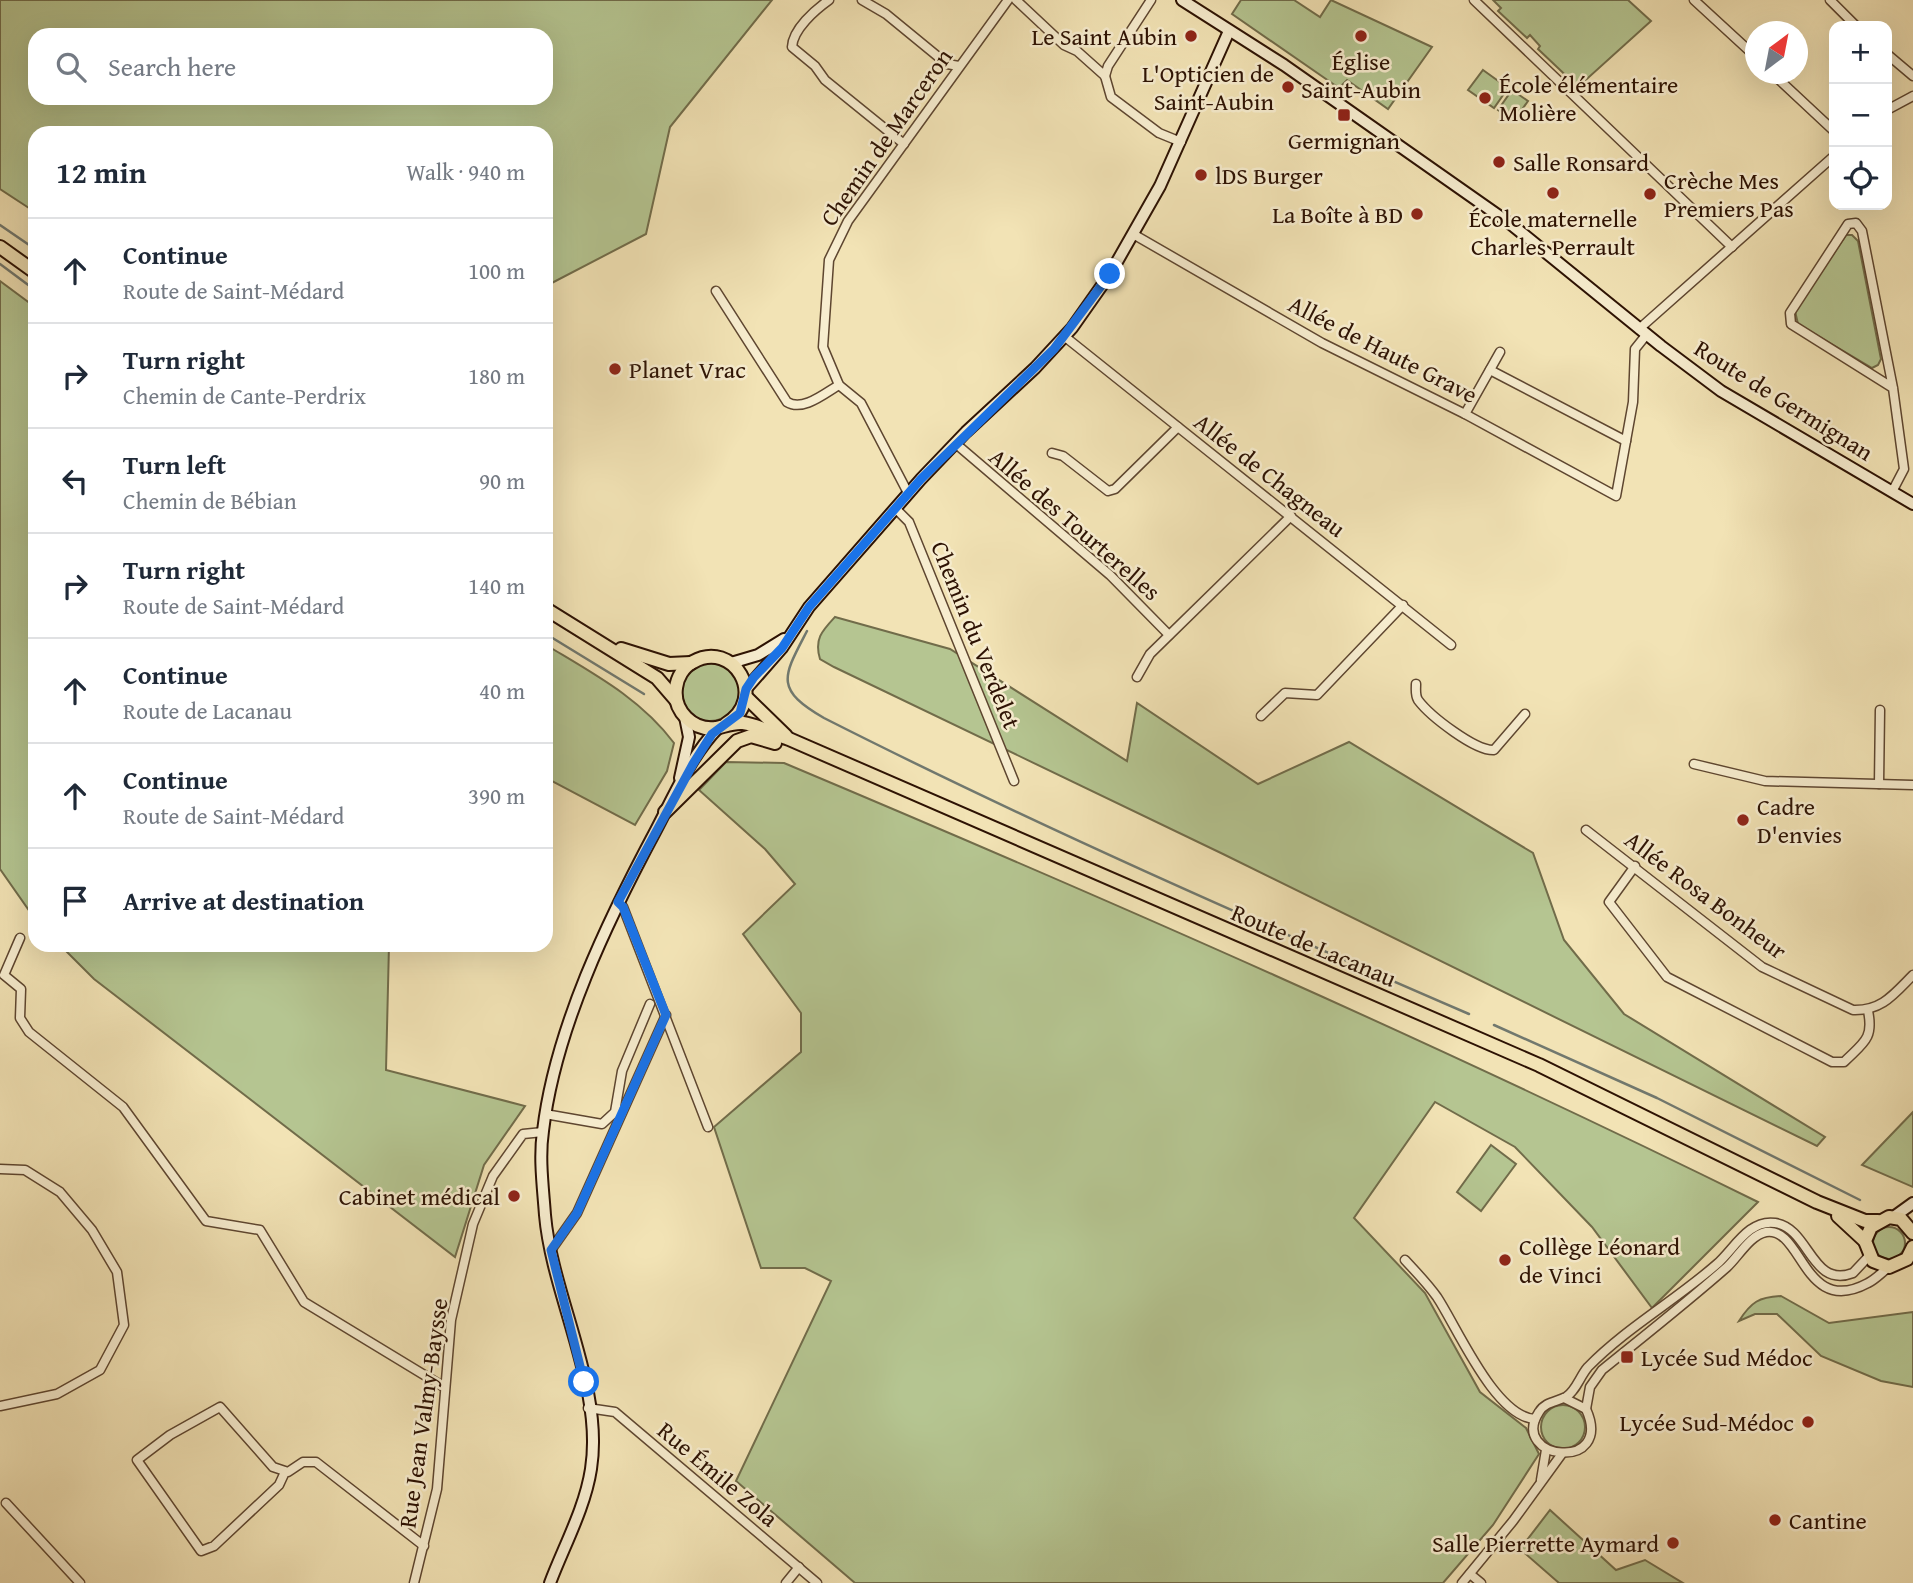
<!DOCTYPE html>
<meta charset="utf-8">
<style>
body{margin:0;font-family:"Gentium Book Plus",serif;background:#f2f2f3;color:#1f2937}
.controls{position:absolute;right:21px;top:21px;display:grid;overflow:hidden;border-radius:14px;box-shadow:0 7px 28px #0002}
.controls button{width:63px;height:63px;display:grid;place-items:center;padding:0;border:0;border-bottom:2px solid #e0e1e3;background:#fff;color:#1f2937;font:35px sans-serif}
.compass{position:absolute;left:1745px;top:21px;width:63px;height:63px;border-radius:50%;background:#fff;box-shadow:0 7px 28px #0002;rotate:32deg}
.stop{position:absolute;width:21px;height:21px;margin:-16px;border:5px solid #1a73e8;border-radius:50%;background:#fff}
.stop.end{background:#1a73e8;border-color:#fff;box-shadow:0 2px 7px #0008}
.list{margin:0;padding:0;list-style:none}
h2{display:flex;justify-content:space-between;align-items:center;height:91px;margin:0;padding:0 28px;font-size:30px}
h2 small{font-size:23px;font-weight:400;color:#747a83}
.list li{display:grid;grid-template-columns:46px 1fr auto;gap:21px;align-items:center;box-sizing:border-box;height:105px;padding:0 28px;border-top:2px solid #e0e1e3}
.list b{display:block;font-size:26px;white-space:nowrap}
.list p{margin:0;font-size:23px;white-space:nowrap;color:#747a83}
.list em{font-size:23px;font-style:normal;color:#747a83}
.icon{flex:none;width:38px;height:38px;fill:none;stroke:currentColor;stroke-width:2;stroke-linecap:round;stroke-linejoin:round}
.map{position:relative;flex:none;width:1913px;height:1583px;overflow:hidden}
.search{position:absolute;background:#fff;box-shadow:0 7px 28px #0002;left:28px;top:28px;width:525px;height:77px;display:flex;align-items:center;gap:18px;box-sizing:border-box;padding:0 24px;border-radius:21px;color:#747a83;font-size:26px}
.panel{position:absolute;background:#fff;box-shadow:0 7px 28px #0002;left:28px;top:126px;width:525px;height:826px;border-radius:21px}
.map>svg:first-child{display:block}
.green{fill:#b5c591;stroke:#716c4a;stroke-width:2;fill-rule:evenodd}
.lines{fill:none;stroke-linecap:round;stroke-linejoin:round}
.stream{stroke:#71786e;stroke-width:2.5}
.street-casing{stroke:#5e4630;stroke-width:11}
.secondary-casing{stroke:#2d1203;stroke-width:14}
.primary-casing{stroke:#2d1203;stroke-width:16}
.street{stroke:#f7edcf;stroke-width:8}
.secondary{stroke:#f7edcf;stroke-width:10}
.primary{stroke:#f2e3b5;stroke-width:12}
.route{stroke:#1a73e8;stroke-width:9}
.poi-dot{fill:#8f2418;stroke:#f7edcf;stroke-width:2.5}
.labels{text-anchor:middle;dominant-baseline:central;stroke-width:5;stroke-linejoin:round;paint-order:stroke}
.poi-label{font-size:24px;fill:#2d1203;stroke:#f7edcf;text-anchor:start}
.street-label{font-size:24px;fill:#2d1203;stroke:#f7edcf}
</style>
<div class="map">
<svg width="1913" height="1583" viewBox="0 0 1913 1583">
<rect width="100%" height="100%" fill="#f2e3b5"/>
<filter id="stains"><feTurbulence type="fractalNoise" baseFrequency=".00286" numOctaves="4"/><feColorMatrix values="0 0 0 0 .2 0 0 0 0 .09 0 0 0 0 .02 0 0 0 .5 -.17"/></filter>
<radialGradient id="worn" r=".72"><stop offset=".6" stop-color="#630" stop-opacity="0"/><stop offset="1" stop-color="#630" stop-opacity=".3"/></radialGradient>
<!-- green -->
<g class="green">
<path d="M0,0H772L670,127L646,234L546,286V133H35V212L0,189ZM35,35H546V98H35Z"/>
<path d="M1241,0H1294L1320,17L1331,0L1432,47L1388,109L1347,80L1339,88L1232,14Z"/>
<path d="M1493,0H1628L1651,21L1578,87L1538,49L1540,46L1530,35L1527,38L1498,11L1501,8Z"/>
<path d="M1483,70L1508,88L1494,108L1468,90Z"/>
<path d="M1512,90L1528,101L1514,121L1498,110Z"/>
<path d="M1846,235H1852L1858,241L1881,359L1878,365L1872,368L1798,324L1795,311Z"/>
<path d="M0,281L35,307V919L0,869Z"/>
<path d="M835,617L950,649L1127,761L1137,703L1258,784L1349,742L1533,853L1564,940L1624,1014L1825,1137L1817,1146L1223,854L834,667L820,659C814,639 822,631 835,617Z"/>
<path d="M546,645C594,674 640,698 674,743L667,771L635,825L546,778Z"/>
<circle cx="710" cy="692" r="29"/>
<path d="M726,762L784,763C1112,901 1438,1044 1758,1202L1652,1308L1592,1227L1515,1147L1435,1102L1354,1218L1425,1293L1480,1392L1526,1428L1539,1454L1493,1525L1443,1583H855L736,1481L831,1281L805,1268H761L714,1127L801,1052V1013L743,934L795,884L765,849L699,790Z"/>
<path d="M60,945H389L386,1070L525,1106L484,1165L455,1257L94,979Z"/>
<path d="M1913,1112V1187L1862,1165Z"/>
<path d="M1491,1145L1516,1164L1481,1211L1457,1192Z"/>
<circle cx="1889" cy="1243" r="16"/>
<path d="M1781,1296L1829,1323L1913,1312V1387L1881,1381L1821,1356L1777,1314H1755L1739,1321C1751,1302 1759,1297 1781,1296Z"/>
<circle cx="1563" cy="1427" r="22"/>
<path d="M1550,1510L1616,1570L1645,1560L1683,1583H1559L1520,1549Z"/>
</g>
<g class="lines">
<!-- stream -->
<g class="stream">
<path d="M0,225L35,249"/>
<path d="M0,264L35,290"/>
<path d="M807,631C783,677 774,689 824,718C1035,825 1252,920 1469,1014"/>
<path d="M546,634L644,694"/>
<path d="M1494,1025L1657,1098L1860,1200"/>
</g>
<!-- street casing -->
<g class="street-casing">
<g id="street">
<path d="M829,0C815,10 793,29 792,47L815,66L825,80L904,144"/>
<path d="M862,0L886,14L947,64L959,66"/>
<path d="M1016,0L1064,45L1077,51L1105,76L1111,97L1159,133L1181,142"/>
<path d="M1474,0L1732,247"/>
<path d="M1694,0L1756,57"/>
<path d="M1830,0L1856,26"/>
<path d="M1887,54L1913,76"/>
<path d="M1773,74L1834,131"/>
<path d="M1105,76L1108,66L1151,0"/>
<path d="M1887,110L1913,96"/>
<path d="M1133,234L1322,343L1465,414L1616,496L1633,402L1635,349L1647,334"/>
<path d="M716,291L787,402C803,412 825,393 839,385"/>
<path d="M1639,329L1834,156"/>
<path d="M1064,336L1451,645"/>
<path d="M1490,370L1626,441"/>
<path d="M1893,388L1791,324L1790,313L1848,224L1856,223L1862,231L1893,388L1904,469L1893,490"/>
<path d="M1465,414L1500,352"/>
<path d="M955,443L1110,575L1169,635"/>
<path d="M1052,453L1063,456L1108,491L1115,489L1178,427"/>
<path d="M908,493L861,403L839,385L823,347L829,260L848,221L1008,0"/>
<path d="M895,508L909,522L1014,781"/>
<path d="M1137,677L1150,654L1291,516"/>
<path d="M1416,684C1416,690 1415,695 1418,700C1430,716 1475,751 1494,750L1525,714"/>
<path d="M1261,716L1285,693L1317,695L1403,605"/>
<path d="M1694,764L1765,781L1913,785"/>
<path d="M1879,784L1880,710"/>
<path d="M1586,830L1762,967L1853,1010C1882,1011 1894,994 1913,975"/>
<path d="M1635,866L1609,902L1667,977L1832,1062H1844C1863,1043 1874,1039 1868,1011"/>
<path d="M618,902L623,907L708,1127"/>
<path d="M20,938L4,975L21,989L20,1018L29,1032L123,1107L206,1221L260,1230L304,1302L444,1387"/>
<path d="M545,1114L602,1124L615,1112L622,1071L650,1004"/>
<path d="M0,1169L25,1170L60,1192L92,1230L117,1272L124,1325L100,1370L57,1394L0,1406"/>
<path d="M551,1250L577,1213L666,1015"/>
<path d="M1405,1260C1416,1272 1427,1283 1437,1297C1457,1327 1495,1417 1535,1419"/>
<path d="M1564,1398L1586,1409C1615,1473 1508,1460 1539,1412C1545,1402 1556,1402 1566,1397C1576,1391 1580,1376 1588,1367C1626,1328 1676,1300 1717,1264C1734,1249 1749,1219 1775,1223C1810,1228 1811,1289 1853,1273L1869,1256"/>
<path d="M588,1408L615,1412L817,1583"/>
<path d="M1586,1409L1590,1387L1602,1370C1644,1336 1686,1303 1727,1267C1738,1257 1750,1235 1766,1232C1803,1226 1803,1318 1868,1283C1876,1279 1882,1272 1889,1267"/>
<path d="M285,1472L279,1485L214,1546L201,1551L137,1460L170,1435L220,1407L273,1467L288,1472L303,1462H316L424,1546"/>
<path d="M1541,1480L1546,1450"/>
<path d="M6,1503L80,1583"/>
<path d="M1470,1574L1481,1583"/>
<path d="M414,1583L437,1489L451,1320L473,1224L493,1176L523,1134L543,1132"/>
<path d="M786,1583L799,1567"/>
<path d="M1462,1583L1513,1521L1561,1455"/>
</g>
</g>
<!-- secondary casing -->
<g class="secondary-casing">
<g id="secondary">
<path d="M1182,0L1284,65L1512,225L1661,346L1721,391L1913,504"/>
<path d="M731,663L758,655L784,639"/>
<path d="M746,689L782,648L809,607L921,479L966,432L1035,368L1072,328L1110,274L1160,186L1229,31"/>
<path d="M680,778L689,737L685,717"/>
<path d="M1895,1216L1913,1203"/>
<path d="M550,1583C564,1546 585,1508 591,1469C604,1387 552,1296 545,1215C543,1187 539,1158 543,1131C555,1029 608,920 656,830C674,796 691,755 719,727"/>
</g>
</g>
<!-- primary casing -->
<g class="primary-casing">
<g id="primary">
<path d="M0,247L35,272"/>
<path d="M546,609L657,678L676,700"/>
<path d="M621,649L669,664L691,663"/>
<path d="M746,697L786,736"/>
<path d="M726,724C769,698 733,639 693,662C683,667 677,678 676,688C673,711 693,731 716,728C725,726 733,722 743,723C758,725 774,734 789,739L1539,1065L1817,1202L1865,1221H1878"/>
<path d="M665,812L737,741L751,736L775,743"/>
<path d="M1838,1216L1865,1241"/>
<path d="M1913,1233L1901,1219L1889,1217L1871,1227L1865,1241L1873,1261L1889,1267L1907,1259L1913,1247"/>
</g>
</g>
<!-- street -->
<use href="#street" class="street"/>
<!-- secondary -->
<use href="#secondary" class="secondary"/>
<!-- primary -->
<use href="#primary" class="primary"/>
</g>
<g class="lines">
<!-- route -->
<path class="route" d="M584,1382L551,1250L577,1213L666,1015L623,907L618,902L693,764L712,734L740,713L746,689L754,677L782,648L809,607L921,479L1054,349L1110,274"/>
</g>
<!-- markers -->
<g class="poi-dot">
<circle cx="1191" cy="36" r="7"/>
<circle cx="1361" cy="36" r="7"/>
<circle cx="1288" cy="87" r="7"/>
<circle cx="1485" cy="98" r="7"/>
<rect x="1337" y="108" width="14" height="14" rx="3.5"/>
<circle cx="1499" cy="162" r="7"/>
<circle cx="1201" cy="175" r="7"/>
<circle cx="1553" cy="193" r="7"/>
<circle cx="1650" cy="194" r="7"/>
<circle cx="1417" cy="214" r="7"/>
<circle cx="615" cy="369" r="7"/>
<circle cx="1743" cy="820" r="7"/>
<circle cx="514" cy="1196" r="7"/>
<circle cx="1505" cy="1260" r="7"/>
<rect x="1620" y="1350" width="14" height="14" rx="3.5"/>
<circle cx="1808" cy="1422" r="7"/>
<circle cx="1775" cy="1520" r="7"/>
<circle cx="1673" cy="1543" r="7"/>
</g>
<g class="labels">
<!-- poi labels -->
<g class="poi-label">
<text x="1177" y="36" text-anchor="end">Le Saint Aubin</text>
<text x="1361" y="61" text-anchor="middle">Église<tspan x="1361" dy="28">Saint-Aubin</tspan></text>
<text x="1274" y="73" text-anchor="end">L'Opticien de<tspan x="1274" dy="28">Saint-Aubin</tspan></text>
<text x="1499" y="84">École élémentaire<tspan x="1499" dy="28">Molière</tspan></text>
<text x="1344" y="140" text-anchor="middle">Germignan</text>
<text x="1513" y="162">Salle Ronsard</text>
<text x="1215" y="175">lDS Burger</text>
<text x="1664" y="180">Crèche Mes<tspan x="1664" dy="28">Premiers Pas</tspan></text>
<text x="1403" y="214" text-anchor="end">La Boîte à BD</text>
<text x="1553" y="218" text-anchor="middle">École maternelle<tspan x="1553" dy="28">Charles Perrault</tspan></text>
<text x="629" y="369">Planet Vrac</text>
<text x="1757" y="806">Cadre<tspan x="1757" dy="28">D'envies</tspan></text>
<text x="500" y="1196" text-anchor="end">Cabinet médical</text>
<text x="1519" y="1246">Collège Léonard<tspan x="1519" dy="28">de Vinci</tspan></text>
<text x="1641" y="1357">Lycée Sud Médoc</text>
<text x="1794" y="1422" text-anchor="end">Lycée Sud-Médoc</text>
<text x="1789" y="1520">Cantine</text>
<text x="1659" y="1543" text-anchor="end">Salle Pierrette Aymard</text>
</g>
<!-- street labels -->
<g class="street-label">
<text transform="translate(886 137) rotate(-55)">Chemin de Marceron</text>
<text transform="translate(1383 349) rotate(27)">Allée de Haute Grave</text>
<text transform="translate(1784 400) rotate(32)">Route de Germignan</text>
<text transform="translate(1270 475) rotate(38)">Allée de Chagneau</text>
<text transform="translate(1075 524) rotate(41)">Allée des Tourterelles</text>
<text transform="translate(976 635) rotate(68)">Chemin du Verdelet</text>
<text transform="translate(1706 895) rotate(37)">Allée Rosa Bonheur</text>
<text transform="translate(1314 945) rotate(23)">Route de Lacanau</text>
<text transform="translate(423 1413) rotate(-82)">Rue Jean Valmy-Baysse</text>
<text transform="translate(718 1474) rotate(40)">Rue Émile Zola</text>
</g>
</g>
<rect width="100%" height="100%" filter="url(#stains)"/>
<rect width="100%" height="100%" fill="url(#worn)"/>
</svg>
<div class="controls">
<button>+</button>
<button>−</button>
<button><svg class="icon" aria-label="locate" viewBox="0 0 24 24"><circle cx="12" cy="12" r="6"/><path d="M12 2v4M12 18v4M2 12h4M18 12h4"/></svg></button>
</div>
<svg class="compass" viewBox="-18 -18 36 36"><path d="M0-13l5 13h-10z" fill="#e53935"/><path d="M0 13l5-13h-10z" fill="#747a83"/></svg>
<div class="stop" style="left:584px;top:1382px"></div>
<div class="stop end" style="left:1110px;top:274px"></div>
<div class="search"><svg class="icon" aria-label="search" viewBox="0 0 24 24"><circle cx="10" cy="10" r="6"/><path d="M15 15l6 6"/></svg>Search here</div>
<section class="panel">
<h2>12 min<small>Walk · 940 m</small></h2>
<ul class="list">
<li><svg class="icon" aria-label="ahead" viewBox="0 0 24 24"><path d="M12 20V5M6 11l6-6 6 6"/></svg><div><b>Continue</b><p>Route de Saint-Médard</p></div><em>100 m</em></li>
<li><svg class="icon" aria-label="right" viewBox="0 0 24 24"><path d="M7 20v-9h11M14 6l5 5-5 5"/></svg><div><b>Turn right</b><p>Chemin de Cante-Perdrix</p></div><em>180 m</em></li>
<li><svg class="icon" aria-label="left" viewBox="0 0 24 24"><path d="M17 20v-9H6M10 6l-5 5 5 5"/></svg><div><b>Turn left</b><p>Chemin de Bébian</p></div><em>90 m</em></li>
<li><svg class="icon" aria-label="right" viewBox="0 0 24 24"><path d="M7 20v-9h11M14 6l5 5-5 5"/></svg><div><b>Turn right</b><p>Route de Saint-Médard</p></div><em>140 m</em></li>
<li><svg class="icon" aria-label="ahead" viewBox="0 0 24 24"><path d="M12 20V5M6 11l6-6 6 6"/></svg><div><b>Continue</b><p>Route de Lacanau</p></div><em>40 m</em></li>
<li><svg class="icon" aria-label="ahead" viewBox="0 0 24 24"><path d="M12 20V5M6 11l6-6 6 6"/></svg><div><b>Continue</b><p>Route de Saint-Médard</p></div><em>390 m</em></li>
<li><svg class="icon" aria-label="arrive" viewBox="0 0 24 24"><path d="M6 21V4h12l-3 4 3 4H6"/></svg><div><b>Arrive at destination</b></div></li>
</ul>
</section>
</div>
